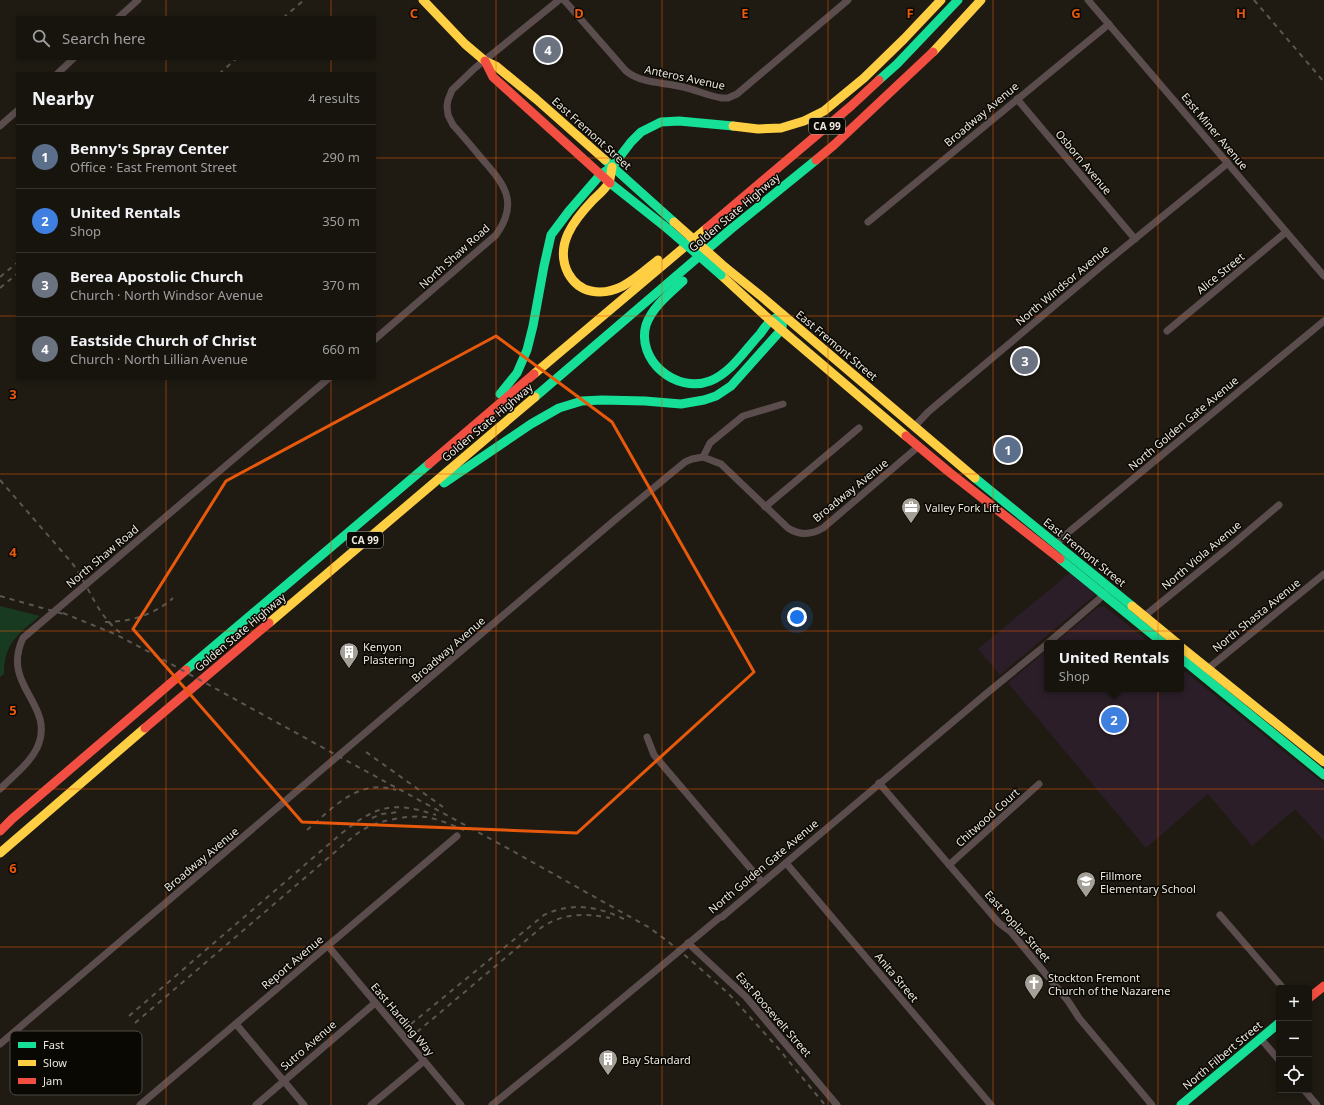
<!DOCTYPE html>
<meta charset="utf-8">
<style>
body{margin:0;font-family:"Noto Sans",sans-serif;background:#201d17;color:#f1f3f6}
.controls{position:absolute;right:12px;bottom:12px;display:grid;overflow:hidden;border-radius:4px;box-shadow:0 2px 6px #0003}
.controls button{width:36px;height:36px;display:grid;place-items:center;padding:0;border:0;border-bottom:1px solid #36332e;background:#17140e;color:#f1f3f6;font:20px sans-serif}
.you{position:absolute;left:797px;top:617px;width:14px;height:14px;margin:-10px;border:3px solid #fff;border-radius:50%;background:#1a73e8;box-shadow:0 0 0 6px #1a73e833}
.badge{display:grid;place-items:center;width:26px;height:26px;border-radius:50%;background:#a4a097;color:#fff;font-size:13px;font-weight:700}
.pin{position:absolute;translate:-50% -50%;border:2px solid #fff;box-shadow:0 1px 4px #0006}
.popup{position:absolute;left:1044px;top:640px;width:140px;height:52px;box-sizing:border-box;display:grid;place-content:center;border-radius:4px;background:#17140e;filter:drop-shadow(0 1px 3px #0005);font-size:13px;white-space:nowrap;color:#9e9e9e}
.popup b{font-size:15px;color:#f1f3f6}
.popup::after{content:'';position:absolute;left:50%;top:100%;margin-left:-8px;border:8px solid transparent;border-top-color:#17140e}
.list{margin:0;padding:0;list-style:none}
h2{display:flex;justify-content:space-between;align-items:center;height:52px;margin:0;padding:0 16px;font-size:17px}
h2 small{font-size:13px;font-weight:400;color:#9e9e9e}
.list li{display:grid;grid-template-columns:26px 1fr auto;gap:12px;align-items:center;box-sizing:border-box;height:64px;padding:0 16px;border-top:1px solid #36332e}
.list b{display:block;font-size:15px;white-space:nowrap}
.list p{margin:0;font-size:13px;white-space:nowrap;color:#9e9e9e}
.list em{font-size:13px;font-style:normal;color:#9e9e9e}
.icon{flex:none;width:22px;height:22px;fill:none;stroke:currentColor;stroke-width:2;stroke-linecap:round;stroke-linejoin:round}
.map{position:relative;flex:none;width:1324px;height:1105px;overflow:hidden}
.search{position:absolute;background:#17140e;box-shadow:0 2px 6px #0003;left:16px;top:16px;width:360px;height:44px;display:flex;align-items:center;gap:10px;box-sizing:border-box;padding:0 14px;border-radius:4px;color:#9e9e9e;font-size:15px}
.panel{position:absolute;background:#17140e;box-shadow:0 2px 6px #0003;left:16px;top:72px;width:360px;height:308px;border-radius:4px}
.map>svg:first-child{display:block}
.commercial{fill:#2b1e28}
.green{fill:#183a20}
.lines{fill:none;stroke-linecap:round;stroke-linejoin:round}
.street{stroke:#5b4d4d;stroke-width:7}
.fast{stroke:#16e098;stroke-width:9}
.slow{stroke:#ffcf43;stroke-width:9}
.jam{stroke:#f24e42;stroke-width:9}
.rail{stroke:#5c5552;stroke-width:2;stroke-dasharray:5 5;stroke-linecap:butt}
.fast-bridge{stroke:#16e098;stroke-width:9}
.slow-bridge{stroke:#ffcf43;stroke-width:9}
.marked{fill:none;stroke:#e8590c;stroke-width:3;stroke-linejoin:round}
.grid{fill:none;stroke:#e8590c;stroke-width:1;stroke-opacity:0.55}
.labels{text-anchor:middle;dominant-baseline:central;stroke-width:3;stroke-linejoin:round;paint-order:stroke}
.shield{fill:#0a0803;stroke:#a8a49c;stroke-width:1}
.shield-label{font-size:10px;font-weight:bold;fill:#ece7de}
.street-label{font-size:11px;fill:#ece7de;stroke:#0a0803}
.poi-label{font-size:11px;fill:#ece7de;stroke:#0a0803;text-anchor:start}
.key{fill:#0a0803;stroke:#4e4b45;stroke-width:1}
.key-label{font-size:11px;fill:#ece7de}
.grid-label{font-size:13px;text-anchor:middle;font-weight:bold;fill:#e8590c;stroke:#0a0803;stroke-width:3;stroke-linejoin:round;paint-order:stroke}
</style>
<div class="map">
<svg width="1324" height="1105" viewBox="0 0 1324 1105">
<rect width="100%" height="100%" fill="#1f1b13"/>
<!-- commercial -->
<g class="commercial">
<path d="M1072,571L1090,586L1095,595L1000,675L978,649Z"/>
<path d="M1104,606L1150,643H1055L1097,608Z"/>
<path d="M1047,650V689H1181V668L1324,784V841L1295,809L1252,846L1208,794L1146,848L1008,683Z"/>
</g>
<!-- green -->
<path class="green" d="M0,606L40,616C18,634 4,643 4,674L0,677Z"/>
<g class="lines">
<!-- street -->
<g class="street">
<path d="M564,0L626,71C642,84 663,82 683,87C696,90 709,96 722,98H728L737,94L848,0"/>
<path d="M1088,0L1324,276"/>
<path d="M118,18L138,0"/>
<path d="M57,74L74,58"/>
<path d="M1017,99L1135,239"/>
<path d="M0,126L18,110"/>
<path d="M868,222L1109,24"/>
<path d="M1167,331L1286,232"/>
<path d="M374,340L496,235C519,203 505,185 483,160C473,148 463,136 453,125L448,115L447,106L448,100L452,90L475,68L559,0"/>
<path d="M914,427L928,412L1104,264L1228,163"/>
<path d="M703,457L710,443L743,416L783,404"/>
<path d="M765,507L859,428"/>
<path d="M1056,544L1070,531L1324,321"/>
<path d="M1142,618L1233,544L1279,505"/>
<path d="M1048,643L1098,600L1107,591"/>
<path d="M1205,671L1324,574"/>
<path d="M647,737L654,755L762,882"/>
<path d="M879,783L999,923L1011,932L1068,1001L1079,1018L1152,1105"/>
<path d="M0,789C13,776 29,764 37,748C57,704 0,687 23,638L329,378"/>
<path d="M786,863L991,1105"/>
<path d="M949,865L1039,784"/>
<path d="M1220,915L1283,988"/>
<path d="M688,943L746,997L837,1105"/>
<path d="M328,946L461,1105"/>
<path d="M236,1024L304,1105"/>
<path d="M1261,1039L1279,1060"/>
<path d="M0,1044L616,519L685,462L692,459L703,457L721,464L788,528C800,536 811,535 823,528L919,446"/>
<path d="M1304,1090L1317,1105"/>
<path d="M140,1105L457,836"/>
<path d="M256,1105L375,1003"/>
<path d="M371,1105L424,1061"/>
<path d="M492,1105L570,1042L719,918L722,917L987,693L1047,644"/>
</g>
<!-- fast -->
<g class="fast">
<path d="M879,80L897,64L958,0"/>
<path d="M605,160L674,222"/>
<path d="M610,183L668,229"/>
<path d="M683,281C670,293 652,307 646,325C636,360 676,394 710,381C731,373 745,350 760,334C764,329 767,323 772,320C775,318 780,317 783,315"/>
<path d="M500,394L517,373L527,350L533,326L544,266L551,235L569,211L601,174L612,167L631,142L641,132L661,122L679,121L733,126"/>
<path d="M535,397L731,229L816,160"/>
<path d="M975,478L1132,606"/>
<path d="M444,483L531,424L559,408L582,401L602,400L645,401L681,404L704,400L716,396L731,386L782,329L783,315"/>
<path d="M1060,559L1163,643"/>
<path d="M1181,658L1324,775"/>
<path d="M186,670L429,464"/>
<path d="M1181,1105L1279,1023"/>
</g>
<!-- slow -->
<g class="slow">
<path d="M423,0L465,44L485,61L496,66L536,99L605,160"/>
<path d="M933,52L981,0"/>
<path d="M733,126L758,129L781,128L804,121L824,111L864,78L904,39L941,0"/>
<path d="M612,167C611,172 611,177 609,182C606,189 598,195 593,200C574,220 554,245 568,273C573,282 581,289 591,291C618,297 639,275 658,260"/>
<path d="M726,268L762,297L975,478"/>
<path d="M721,275L771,321L906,436"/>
<path d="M534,374L707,228"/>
<path d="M1132,606L1177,643"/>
<path d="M269,623L535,397"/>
<path d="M1181,647L1324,762"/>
<path d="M0,853L145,728"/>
</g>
<!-- jam -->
<g class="jam">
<path d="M485,61L493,77L610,183"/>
<path d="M816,160L834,145L933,52"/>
<path d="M707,228L851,106L879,80"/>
<path d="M906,436L949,472L1060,559"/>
<path d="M429,464L534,374"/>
<path d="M145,728L269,623"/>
<path d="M0,831L12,819L186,670"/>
<path d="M1309,998L1324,986"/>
</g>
<!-- rail -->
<g class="rail">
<path d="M1254,0L1324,82"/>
<path d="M283,18L304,0"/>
<path d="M219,74L237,58"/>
<path d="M0,277L18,262"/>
<path d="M0,288L18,273"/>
<path d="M0,480L72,563C90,587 96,615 122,634"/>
<path d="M0,596L67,615"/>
<path d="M63,613L115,634L151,653L338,756L509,849L650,928L679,950L728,993L778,1048L825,1105"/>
<path d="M105,622C130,622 154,615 173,598"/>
<path d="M366,752L443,807"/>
<path d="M372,818L382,814L399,812"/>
<path d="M307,830C333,808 358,778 396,790"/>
<path d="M129,1016L342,833C377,805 393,801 436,815"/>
<path d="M135,1023L348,841C354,836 361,830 368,827C383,820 409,815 426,817C438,819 452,825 464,830"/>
<path d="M411,1024L544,915C574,901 600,907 628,921"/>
<path d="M417,1032L542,927C564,913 584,913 610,918"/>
</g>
<!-- fast-bridge -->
<path class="fast-bridge" d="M668,229L721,275"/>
<!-- slow-bridge -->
<path class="slow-bridge" d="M674,222L726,268"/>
</g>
<!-- marked area -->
<path class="marked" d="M496,336L612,422L754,672L577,833L302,822L133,629L226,481Z"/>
<!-- grid -->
<path class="grid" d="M166,0V18M331,0V18M496,0V1105M662,0V1105M828,0V1105M993,0V1105M1158,0V1105M166,58V74M331,58V74M0,158H18M374,158H1324M0,316H18M374,316H1324M166,378V1105M331,378V1105M0,474H1324M0,631H1324M0,789H1324M0,947H1324"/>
<!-- icons -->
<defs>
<g id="office-pin" transform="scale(1)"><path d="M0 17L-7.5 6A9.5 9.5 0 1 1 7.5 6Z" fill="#a4a097" stroke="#0a0803"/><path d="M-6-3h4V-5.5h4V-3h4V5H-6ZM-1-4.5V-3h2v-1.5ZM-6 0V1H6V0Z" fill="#fff"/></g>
<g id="building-pin" transform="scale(1)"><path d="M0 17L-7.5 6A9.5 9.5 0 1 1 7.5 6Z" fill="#a4a097" stroke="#0a0803"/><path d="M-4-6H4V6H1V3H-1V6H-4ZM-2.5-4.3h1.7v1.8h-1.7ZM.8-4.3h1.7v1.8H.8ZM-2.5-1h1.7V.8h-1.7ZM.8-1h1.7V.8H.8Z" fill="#fff"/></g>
<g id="school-pin" transform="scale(1)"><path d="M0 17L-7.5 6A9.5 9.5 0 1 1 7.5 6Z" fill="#a4a097" stroke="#0a0803"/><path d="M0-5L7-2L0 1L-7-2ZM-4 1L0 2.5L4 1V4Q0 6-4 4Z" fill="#fff"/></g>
<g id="church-pin" transform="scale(1)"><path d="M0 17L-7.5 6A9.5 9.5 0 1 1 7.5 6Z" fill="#a4a097" stroke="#0a0803"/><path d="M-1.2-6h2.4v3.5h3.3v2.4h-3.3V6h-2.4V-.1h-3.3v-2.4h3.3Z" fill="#fff"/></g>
</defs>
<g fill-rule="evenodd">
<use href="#office-pin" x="911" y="507"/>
<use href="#building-pin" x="349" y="652"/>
<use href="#school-pin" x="1086" y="881"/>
<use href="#church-pin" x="1034" y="983"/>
<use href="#building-pin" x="608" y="1059"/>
</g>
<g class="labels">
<!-- shield labels -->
<g class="shield">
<rect x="809" y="118" width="36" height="16" rx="3"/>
<rect x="347" y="532" width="36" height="16" rx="3"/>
</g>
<g class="shield-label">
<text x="827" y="126">CA 99</text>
<text x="365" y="540">CA 99</text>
</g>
<!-- street labels -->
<g class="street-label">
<text transform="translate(685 77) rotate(12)">Anteros Avenue</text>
<text transform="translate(981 114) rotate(-40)">Broadway Avenue</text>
<text transform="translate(1215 131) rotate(50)">East Miner Avenue</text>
<text transform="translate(592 133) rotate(42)">East Fremont Street</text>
<text transform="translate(1084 162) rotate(50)">Osborn Avenue</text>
<text transform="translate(734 212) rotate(-40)">Golden State Highway</text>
<text transform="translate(454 256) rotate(-42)">North Shaw Road</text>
<text transform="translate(1220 273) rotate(-39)">Alice Street</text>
<text transform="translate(1062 285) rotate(-40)">North Windsor Avenue</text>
<text transform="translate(837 345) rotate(40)">East Fremont Street</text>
<text transform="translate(487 422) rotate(-40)">Golden State Highway</text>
<text transform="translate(1183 423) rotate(-40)">North Golden Gate Avenue</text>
<text transform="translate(850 490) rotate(-39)">Broadway Avenue</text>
<text transform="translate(1085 552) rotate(39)">East Fremont Street</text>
<text transform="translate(1201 555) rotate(-40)">North Viola Avenue</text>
<text transform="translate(102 556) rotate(-40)">North Shaw Road</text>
<text transform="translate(1256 615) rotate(-39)">North Shasta Avenue</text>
<text transform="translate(240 632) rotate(-40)">Golden State Highway</text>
<text transform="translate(448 649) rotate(-41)">Broadway Avenue</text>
<text transform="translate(987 817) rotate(-42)">Chitwood Court</text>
<text transform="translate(201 859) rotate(-40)">Broadway Avenue</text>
<text transform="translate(763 866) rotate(-40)">North Golden Gate Avenue</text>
<text transform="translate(1018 926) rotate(48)">East Poplar Street</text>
<text transform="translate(292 962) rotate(-40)">Report Avenue</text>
<text transform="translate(897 977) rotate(50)">Anita Street</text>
<text transform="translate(774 1014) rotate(49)">East Roosevelt Street</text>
<text transform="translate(403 1019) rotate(50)">East Harding Way</text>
<text transform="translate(308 1045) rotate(-41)">Sutro Avenue</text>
<text transform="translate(1222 1055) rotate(-40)">North Filbert Street</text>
</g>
<!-- poi labels -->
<g class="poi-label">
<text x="925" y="507">Valley Fork Lift</text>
<text x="363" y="646">Kenyon<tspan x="363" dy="13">Plastering</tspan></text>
<text x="1100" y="875">Fillmore<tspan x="1100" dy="13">Elementary School</tspan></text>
<text x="1048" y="977">Stockton Fremont<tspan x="1048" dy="13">Church of the Nazarene</tspan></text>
<text x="622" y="1059">Bay Standard</text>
</g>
</g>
<!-- legend -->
<rect x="10" y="1031" width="132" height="64" rx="6" class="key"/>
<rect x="18" y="1042" width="18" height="6" fill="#16e098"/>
<rect x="18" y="1060" width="18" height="6" fill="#ffcf43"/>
<rect x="18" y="1078" width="18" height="6" fill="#f24e42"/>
<g class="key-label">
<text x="43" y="1049">Fast</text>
<text x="43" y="1067">Slow</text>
<text x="43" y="1085">Jam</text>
</g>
<g class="grid-label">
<text x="414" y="18">C</text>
<text x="579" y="18">D</text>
<text x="745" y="18">E</text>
<text x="910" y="18">F</text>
<text x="1076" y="18">G</text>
<text x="1241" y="18">H</text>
<text x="13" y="399">3</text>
<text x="13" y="557">4</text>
<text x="13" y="715">5</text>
<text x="13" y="873">6</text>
</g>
</svg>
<div class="controls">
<button>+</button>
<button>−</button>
<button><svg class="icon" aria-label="locate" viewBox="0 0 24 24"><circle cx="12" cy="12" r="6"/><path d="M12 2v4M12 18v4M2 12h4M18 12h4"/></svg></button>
</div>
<div class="you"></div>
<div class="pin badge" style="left:1008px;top:450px;background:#5c6f8a">1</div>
<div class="pin badge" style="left:1114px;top:720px;background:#3f7fe0">2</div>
<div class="popup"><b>United Rentals</b>Shop</div>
<div class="pin badge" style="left:1025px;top:361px;background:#6b7280">3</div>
<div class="pin badge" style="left:548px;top:50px;background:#6b7280">4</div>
<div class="search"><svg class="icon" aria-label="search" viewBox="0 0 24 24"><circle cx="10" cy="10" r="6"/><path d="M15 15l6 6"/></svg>Search here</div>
<section class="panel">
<h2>Nearby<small>4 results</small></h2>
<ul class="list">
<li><span class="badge" style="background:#5c6f8a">1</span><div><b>Benny's Spray Center</b><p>Office · East Fremont Street</p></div><em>290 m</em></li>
<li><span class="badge" style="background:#3f7fe0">2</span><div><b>United Rentals</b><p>Shop</p></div><em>350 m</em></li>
<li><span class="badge" style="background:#6b7280">3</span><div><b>Berea Apostolic Church</b><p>Church · North Windsor Avenue</p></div><em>370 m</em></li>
<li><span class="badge" style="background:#6b7280">4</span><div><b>Eastside Church of Christ</b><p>Church · North Lillian Avenue</p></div><em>660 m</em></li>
</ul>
</section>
</div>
